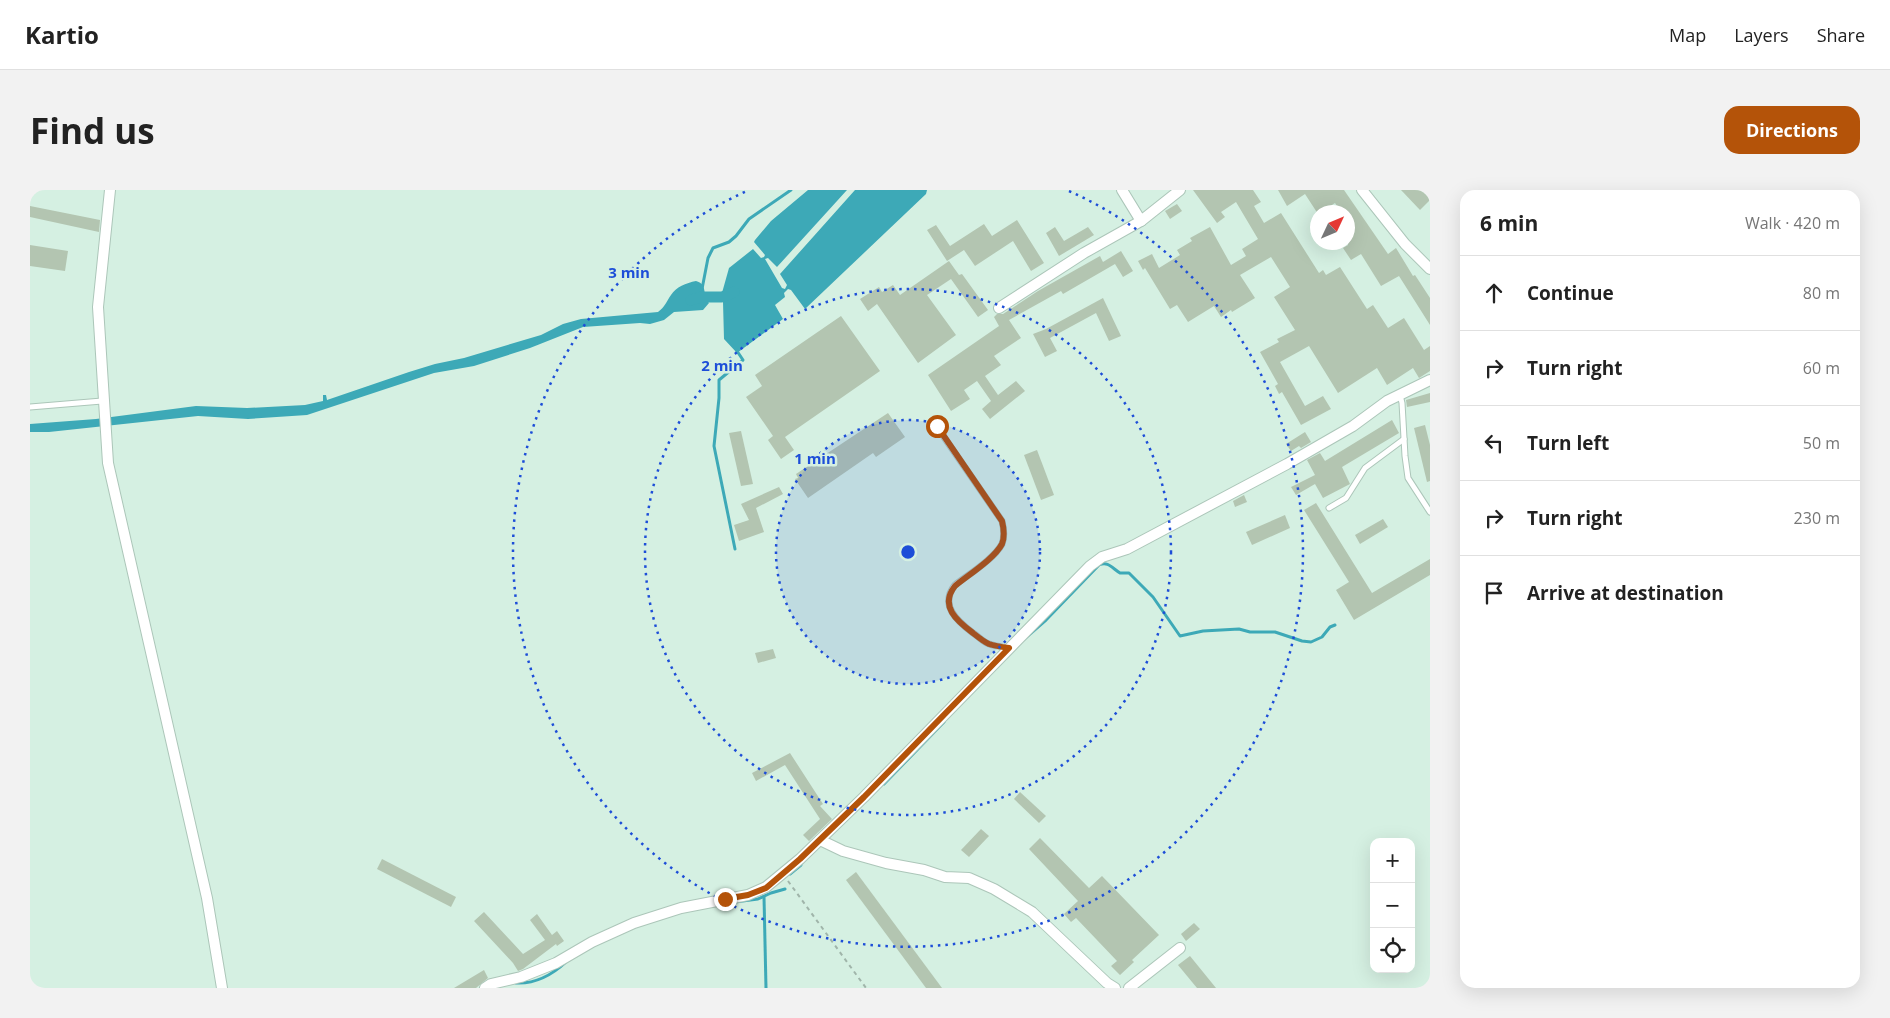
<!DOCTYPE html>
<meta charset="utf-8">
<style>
body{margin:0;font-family:"Open Sans",sans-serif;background:#f2f2f2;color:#222}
.controls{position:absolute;right:15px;bottom:15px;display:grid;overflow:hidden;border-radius:10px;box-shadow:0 5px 20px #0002}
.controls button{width:45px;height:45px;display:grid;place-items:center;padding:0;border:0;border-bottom:1px solid #e0e0e0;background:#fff;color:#222;font:25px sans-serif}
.compass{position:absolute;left:1280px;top:15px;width:45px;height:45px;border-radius:50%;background:#fff;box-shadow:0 5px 20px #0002;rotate:46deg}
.stop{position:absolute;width:15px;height:15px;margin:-11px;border:4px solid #b45309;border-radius:50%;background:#fff}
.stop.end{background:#b45309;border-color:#fff;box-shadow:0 1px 5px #0008}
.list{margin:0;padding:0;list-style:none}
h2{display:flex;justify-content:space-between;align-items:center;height:65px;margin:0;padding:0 20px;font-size:21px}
h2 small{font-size:16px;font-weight:400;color:#767676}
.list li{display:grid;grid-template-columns:32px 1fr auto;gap:15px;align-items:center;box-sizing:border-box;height:75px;padding:0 20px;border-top:1px solid #e0e0e0}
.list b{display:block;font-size:19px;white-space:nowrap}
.list em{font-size:16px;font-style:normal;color:#767676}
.icon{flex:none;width:28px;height:28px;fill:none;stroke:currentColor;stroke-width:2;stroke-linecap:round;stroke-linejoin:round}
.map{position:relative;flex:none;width:1400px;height:798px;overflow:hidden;border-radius:15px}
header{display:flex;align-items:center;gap:30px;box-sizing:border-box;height:70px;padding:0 25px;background:#fff;border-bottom:1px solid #e0e0e0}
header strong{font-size:24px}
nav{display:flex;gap:28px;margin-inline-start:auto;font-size:18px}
.intro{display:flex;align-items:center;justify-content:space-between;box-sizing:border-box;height:120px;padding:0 30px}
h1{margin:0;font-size:35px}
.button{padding:12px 22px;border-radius:15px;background:#b45309;color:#fff;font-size:18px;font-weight:700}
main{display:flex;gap:30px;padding:0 30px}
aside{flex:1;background:#fff;border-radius:15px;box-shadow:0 5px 20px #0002}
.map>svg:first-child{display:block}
.water{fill:#3da9b7}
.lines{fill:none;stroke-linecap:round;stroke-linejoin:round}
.stream{stroke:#3da9b7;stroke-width:3}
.canal{stroke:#3da9b7;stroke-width:11}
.building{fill:#b3c5b1}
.lane-casing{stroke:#acc6b9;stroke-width:7}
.street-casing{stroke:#acc6b9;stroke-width:12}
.path{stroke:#a0b5aa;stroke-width:2;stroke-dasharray:4 4;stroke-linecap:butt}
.lane{stroke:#fff;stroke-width:5}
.street{stroke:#fff;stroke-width:10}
.route{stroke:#b45309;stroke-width:6}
.ring{fill:none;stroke:#1d4ed8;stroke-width:2.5;stroke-dasharray:2.5 5}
.centre{fill:#1d4ed8;stroke:#d5f0e2;stroke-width:2.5}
.ring-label{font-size:15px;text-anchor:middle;font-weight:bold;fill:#1d4ed8;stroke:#d5f0e2;stroke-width:5;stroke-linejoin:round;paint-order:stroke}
</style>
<header>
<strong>Kartio</strong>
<nav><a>Map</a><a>Layers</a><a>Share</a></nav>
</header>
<div class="intro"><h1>Find us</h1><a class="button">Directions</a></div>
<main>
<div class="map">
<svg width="1400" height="798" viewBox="0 0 1400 798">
<rect width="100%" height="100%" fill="#d5f0e2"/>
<!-- water -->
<g class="water">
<path d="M778,0H817L747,77L738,68L735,69L752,98L755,99L757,95L750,84L825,0H897L896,4L775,119L761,100L758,99L754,103L755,107L745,115L753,129L707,163L694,149L693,112L690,110L699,78L723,59L731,68L734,67L735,65L724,52L725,50L741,31Z"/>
<path d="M666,91C678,94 672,105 679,113L673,120L644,122L634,130L620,134L610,133L553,137L500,158L444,176L404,183L277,225L218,229L168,226L19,242H0V234L66,229L166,216L217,218L275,215L293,211V205H296L297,210L379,182L405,174L434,168L511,145L533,134L551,129L628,122C635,117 636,112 641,105C646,97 656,93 666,91Z"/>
</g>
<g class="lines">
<!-- stream -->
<g class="stream">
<path d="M672,99L678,68L683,58L699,52L706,46L719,29L761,0"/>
<path d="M705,359L684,256L689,208V190L713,170L707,161"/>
<path d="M993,450L1016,430L1069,375C1078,371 1082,378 1090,383H1099L1123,407L1150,446L1173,441L1209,439L1220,442H1245L1272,451L1281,452L1292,447L1300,437L1305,435"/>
<path d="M854,594L914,532"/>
<path d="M760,684L771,675"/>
<path d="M734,707L736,798"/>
<path d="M705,712L728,709L741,703L755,699"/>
<path d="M486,793C505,794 522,785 536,772"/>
</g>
<!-- canal -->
<path class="canal" d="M661,110L671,107H692L704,102"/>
</g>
<!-- building -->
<g class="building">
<path d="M1163,0H1223L1231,12L1224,16L1234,33L1251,23L1289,83L1293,80L1296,85L1310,77L1337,119L1343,115L1358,138L1374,128L1394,160L1400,156V181L1389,188L1383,178L1357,195L1347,178L1308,203L1279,156L1250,172L1275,216L1293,206L1301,219L1271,235L1252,202L1249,204L1245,196L1248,194L1230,162L1249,152L1247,149L1265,140L1244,107L1260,97L1241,67L1210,85L1225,108L1202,122L1201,120L1191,127L1184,116L1158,132L1147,115L1140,119L1115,78L1113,80L1108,71L1122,64L1129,78L1150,65L1147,60L1162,51L1160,48L1180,37L1201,75L1216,66L1212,59L1228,49L1206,12L1191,22L1195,27L1187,33Z"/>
<path d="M1248,0H1314L1358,64L1366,58L1383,86L1385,85L1400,108V135L1369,86L1351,96L1331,64L1321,70L1313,58L1318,55V22H1311L1305,13L1288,24L1275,4L1257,16Z"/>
<path d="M1371,0H1400V10L1390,20Z"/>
<path d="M1147,14L1152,21L1140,29L1135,21Z"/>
<path d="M0,16L70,30L69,42L0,27Z"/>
<path d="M987,30L1014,73L1001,81L983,51L945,76L934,60L917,71L897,40L906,35L920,56L954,34L962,46Z"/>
<path d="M1025,37L1034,51L1058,37L1064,45L1029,66L1016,43Z"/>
<path d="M0,55L38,61L35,81L0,76Z"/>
<path d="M1091,61L1103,81L1093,87L1085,74L1033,104L1031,101L979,130L991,148L964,166L971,175L955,186L968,205L986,191L995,201L960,229L952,219L961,211L947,191L934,200L940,209L921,221L898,185L969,136L964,127L967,124H973L1008,101L1070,66L1073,72Z"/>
<path d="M919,71L929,85L932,84L958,120L948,127L921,89L897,105L926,145L888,173L847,114L838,121L830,109L849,97L852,102L863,95L870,105Z"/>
<path d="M1073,108L1091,146L1079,151L1066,123L1020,148L1027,161L1015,167L1003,144L1016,139Z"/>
<path d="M811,126L850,181L755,247L764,260L751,269L738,250L743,246L716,207L732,196L725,185Z"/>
<path d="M1400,203V212L1377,217L1376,210Z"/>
<path d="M858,223L875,247L846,267L843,263L778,308L765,289L768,288L766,284Z"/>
<path d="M1362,230L1369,243L1312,277L1320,294L1293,308L1285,294L1266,305L1261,297L1285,285L1277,270L1290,263L1295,271Z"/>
<path d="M1395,235L1400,255V291L1397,292L1384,238Z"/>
<path d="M711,241L723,294L711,296L699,243Z"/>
<path d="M1275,242L1281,252L1271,258L1269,256L1261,261L1256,254Z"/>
<path d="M1007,260L1024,305L1011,310L994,265Z"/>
<path d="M749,297L753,304L726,318L734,342L709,351L704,335L719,330L711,314Z"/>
<path d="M1214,305L1217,312L1205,317L1203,311Z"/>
<path d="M1286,313L1342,403L1400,369V385L1324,430L1306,400L1319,392L1274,320Z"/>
<path d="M1255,325L1260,338L1222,355L1216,342Z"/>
<path d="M1353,329L1358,337L1330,354L1325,345Z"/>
<path d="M743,459L746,468L728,473L725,463Z"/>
<path d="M760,563L793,614L790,616L802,629L779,651L773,645L790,629L755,575L726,591L722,583Z"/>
<path d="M990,602L1016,626L1009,633L984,609Z"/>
<path d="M951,639L959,646L939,667L931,660Z"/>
<path d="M1010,648L1059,698L1072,686L1129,745L1102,770L1104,772L1090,785L1081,776L1087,771L1046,728L1041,732L1034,724L1048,711L999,659Z"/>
<path d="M352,669L426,707L421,717L347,679Z"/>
<path d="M826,682L912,798H896L816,690Z"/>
<path d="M454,722L493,764L515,750L500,730L507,724L522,745L527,741L534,751L527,756L526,754L493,779L488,781L483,773L444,731Z"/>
<path d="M1164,733L1170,739L1156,751L1151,744Z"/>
<path d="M1160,766L1186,798H1167L1148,775Z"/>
<path d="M454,780L458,788L446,798H424Z"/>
</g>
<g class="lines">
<!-- lane casing -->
<g class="lane-casing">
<g id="lane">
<path d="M1370,205L1372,213L1375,266L1378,288L1400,322"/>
<path d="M0,217L72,211"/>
<path d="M907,237L972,331C974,339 975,346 972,354C964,369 938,385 925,395C909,415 927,431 943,443C948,446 953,452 959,454C965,456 972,457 978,458"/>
<path d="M1299,318L1316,308L1335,278L1374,249"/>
</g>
</g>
<!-- street casing -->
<g class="street-casing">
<g id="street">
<path d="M80,0L68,117L78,273L177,708L192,798"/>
<path d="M1092,0L1111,31"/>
<path d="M1332,0L1375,54L1400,79"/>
<path d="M969,118L1054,63L1111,31L1150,0"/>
<path d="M790,650L813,661L856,673L894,680L915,687L939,688L964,699L1002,722L1077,793L1085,798"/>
<path d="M455,798L461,794L491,787L526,773L562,752L604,733L651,718L718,705L736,697L770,669L834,607L1060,376L1072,367L1097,359L1257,274L1323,236L1357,211L1400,190"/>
<path d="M1099,798L1150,758"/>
</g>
</g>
<!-- path -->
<path class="path" d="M758,691L836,798"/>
<!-- lane -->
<use href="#lane" class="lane"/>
<!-- street -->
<use href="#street" class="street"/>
</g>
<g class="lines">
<!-- route -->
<path class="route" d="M695,709L718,705L736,698L770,669L834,607L979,458C972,457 965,456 959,454C954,452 948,447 943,443C927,431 909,416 925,396C938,385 964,369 972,354C975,346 974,339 972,331L907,236"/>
</g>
<!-- distance rings -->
<circle cx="878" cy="362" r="132" fill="#1d4ed8" fill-opacity=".12"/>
<g class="ring">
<circle cx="878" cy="362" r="132"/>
<circle cx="878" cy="362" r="263"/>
<path d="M1039 1A395 395 0 1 1 717 1"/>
</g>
<circle cx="878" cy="362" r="8" class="centre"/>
<g class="ring-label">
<text x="599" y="88">3 min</text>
<text x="692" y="181">2 min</text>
<text x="785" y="274">1 min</text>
</g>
</svg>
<div class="controls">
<button>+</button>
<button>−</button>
<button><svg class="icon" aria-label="locate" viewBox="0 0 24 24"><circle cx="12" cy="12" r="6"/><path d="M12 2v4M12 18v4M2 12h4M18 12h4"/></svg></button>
</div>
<svg class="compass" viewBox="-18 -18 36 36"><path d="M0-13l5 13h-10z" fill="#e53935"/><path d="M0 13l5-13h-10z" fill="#767676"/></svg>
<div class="stop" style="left:907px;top:236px"></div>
<div class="stop end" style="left:695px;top:709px"></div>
</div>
<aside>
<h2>6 min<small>Walk · 420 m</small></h2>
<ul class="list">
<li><svg class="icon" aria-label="ahead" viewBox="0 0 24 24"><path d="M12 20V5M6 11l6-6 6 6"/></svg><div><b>Continue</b></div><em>80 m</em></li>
<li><svg class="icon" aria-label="right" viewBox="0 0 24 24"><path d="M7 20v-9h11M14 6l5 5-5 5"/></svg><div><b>Turn right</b></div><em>60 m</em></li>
<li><svg class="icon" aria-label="left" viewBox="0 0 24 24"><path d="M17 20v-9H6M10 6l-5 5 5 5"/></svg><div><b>Turn left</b></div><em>50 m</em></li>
<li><svg class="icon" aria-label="right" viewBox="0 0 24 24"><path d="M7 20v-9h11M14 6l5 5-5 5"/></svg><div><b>Turn right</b></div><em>230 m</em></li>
<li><svg class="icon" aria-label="arrive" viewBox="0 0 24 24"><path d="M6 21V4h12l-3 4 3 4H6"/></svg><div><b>Arrive at destination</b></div></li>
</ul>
</aside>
</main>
